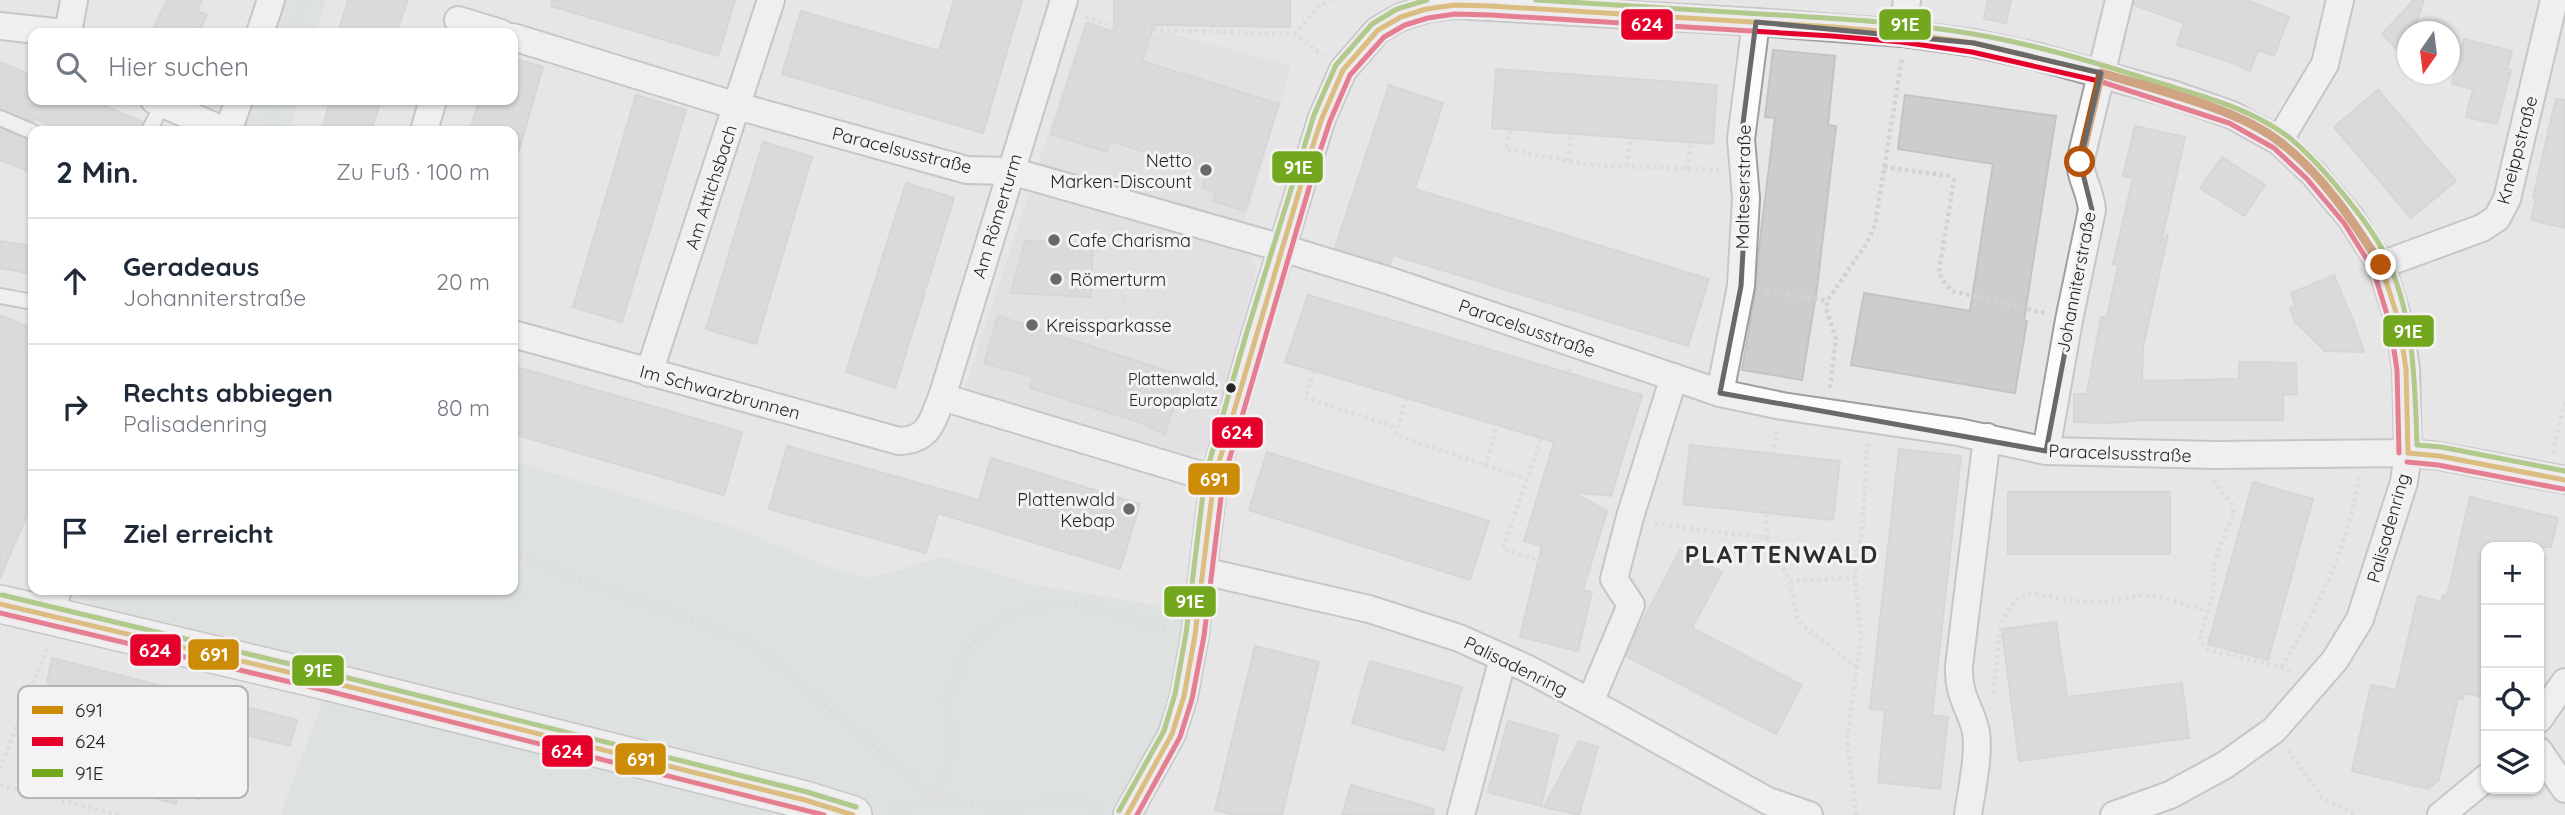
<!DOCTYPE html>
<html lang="de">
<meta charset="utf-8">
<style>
body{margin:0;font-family:Quicksand,sans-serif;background:#f2f2f3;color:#1f2937}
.controls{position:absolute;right:21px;bottom:21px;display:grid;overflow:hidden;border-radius:14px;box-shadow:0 2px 5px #0004}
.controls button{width:63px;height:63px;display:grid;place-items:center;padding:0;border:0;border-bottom:2px solid #e0e1e3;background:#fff;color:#1f2937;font:35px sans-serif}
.compass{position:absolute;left:2397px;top:21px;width:63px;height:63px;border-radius:50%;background:#fff;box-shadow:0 2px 5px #0004;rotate:194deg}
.stop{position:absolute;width:21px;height:21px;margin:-16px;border:5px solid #b45309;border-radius:50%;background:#fff}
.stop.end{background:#b45309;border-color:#fff;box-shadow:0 2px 7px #0008}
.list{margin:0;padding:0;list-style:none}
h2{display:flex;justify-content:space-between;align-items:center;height:91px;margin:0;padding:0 28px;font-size:30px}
h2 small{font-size:23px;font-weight:400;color:#747a83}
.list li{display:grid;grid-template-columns:46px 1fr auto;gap:21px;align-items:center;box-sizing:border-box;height:126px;padding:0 28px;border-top:2px solid #e0e1e3}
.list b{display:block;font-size:26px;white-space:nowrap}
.list p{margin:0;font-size:23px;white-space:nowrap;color:#747a83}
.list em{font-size:23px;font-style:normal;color:#747a83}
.icon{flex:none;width:38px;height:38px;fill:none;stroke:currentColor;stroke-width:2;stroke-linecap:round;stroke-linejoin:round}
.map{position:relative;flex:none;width:2565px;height:815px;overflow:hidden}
.search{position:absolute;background:#fff;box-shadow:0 2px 5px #0004;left:28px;top:28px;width:490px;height:77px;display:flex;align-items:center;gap:18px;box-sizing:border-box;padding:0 24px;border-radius:14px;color:#747a83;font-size:26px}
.panel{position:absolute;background:#fff;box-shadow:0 2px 5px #0004;left:28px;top:126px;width:490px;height:469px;border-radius:14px}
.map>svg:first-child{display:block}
.built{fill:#ded9df}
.green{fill:#d0dbd4}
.building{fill:#cdcdcd;stroke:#c3c3c3;stroke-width:2}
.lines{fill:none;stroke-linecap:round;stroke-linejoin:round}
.lane-casing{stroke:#a09fa0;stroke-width:18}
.street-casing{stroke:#a09fa0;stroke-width:30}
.secondary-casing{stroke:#a09fa0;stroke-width:40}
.path{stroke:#d2d2d3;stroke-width:4.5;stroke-dasharray:3.5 3.5;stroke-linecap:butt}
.lane{stroke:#fbfbfb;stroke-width:14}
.street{stroke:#fbfbfb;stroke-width:26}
.secondary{stroke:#fbfbfb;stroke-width:37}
.bus-1-casing{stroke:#f5f2f5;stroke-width:10}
.bus-2-casing{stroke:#f5f2f5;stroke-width:10}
.bus-3-casing{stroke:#f5f2f5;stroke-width:10}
.bus-1{stroke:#cd8c08;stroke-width:5}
.bus-2{stroke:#e4002b;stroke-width:5}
.bus-3{stroke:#72a71e;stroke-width:5}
.route{stroke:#b45309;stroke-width:9}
.marked{fill:none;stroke:#6a696a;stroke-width:5;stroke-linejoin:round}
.poi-dot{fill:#6a696a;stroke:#f5f2f5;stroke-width:2.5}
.bus-dot{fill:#262526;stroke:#f5f2f5;stroke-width:2.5}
.labels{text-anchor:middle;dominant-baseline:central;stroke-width:6;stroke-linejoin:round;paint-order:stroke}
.bus-label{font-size:16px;fill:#262526;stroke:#f5f2f5;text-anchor:end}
.street-label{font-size:18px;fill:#262526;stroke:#f5f2f5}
.poi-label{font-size:18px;fill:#262526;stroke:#f5f2f5;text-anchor:start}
.district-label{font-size:24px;font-weight:bold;letter-spacing:2px;fill:#2d2c2e;stroke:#f5f2f5}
.key{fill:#f5f2f5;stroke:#b7b4b7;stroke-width:2}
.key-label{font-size:19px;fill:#262526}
.line-badge{stroke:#f5f2f5;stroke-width:2.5}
.badge-label{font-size:19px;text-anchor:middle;font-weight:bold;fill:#fff}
</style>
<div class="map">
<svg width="2565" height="815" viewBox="0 0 2565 815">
<rect width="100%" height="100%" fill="#e7e6e7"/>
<!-- built -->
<path class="built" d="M1085,21L1137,35L1170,33L1291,66L1243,229L1256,270L1207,451L1187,458L965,388Z"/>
<!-- green -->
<g class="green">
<path d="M280,0H326L316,33H270Z"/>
<path d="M251,100H298L289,131H242Z"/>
<path d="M513,461L739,529L827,567L871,578L943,557L1029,584L1198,612L1142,790L1152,801L1146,815H280L330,682L107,619L83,601L78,590H513Z"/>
</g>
<!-- building -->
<g class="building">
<path d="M167,0H202L197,11L207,15L198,33H151Z"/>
<path d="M348,0H408L396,33H338Z"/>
<path d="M552,0H735L718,56L551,6Z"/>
<path d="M954,0H1022L983,133L782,74L801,11L939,51Z"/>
<path d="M1114,0H1290V27L1154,25L1142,61L1279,104L1245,211L1213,201L1216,193L1202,188L1207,172L1110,141L1107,152L1051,134L1087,23L1114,32Z"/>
<path d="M1988,0H2011L2006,23L1984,19Z"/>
<path d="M2134,0H2246L2289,17L2274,56L2258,50L2250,71L2228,61L2177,45L2184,23L2134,5Z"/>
<path d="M2414,0H2424L2413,32H2407V41L2398,50L2382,34Z"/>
<path d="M2464,39L2512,51L2507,69L2511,70L2497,124L2466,117L2473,89L2452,84Z"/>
<path d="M1773,50L1835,56L1828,125L1836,126L1817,288L1802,380L1742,370L1756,289L1759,248L1775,118L1765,117Z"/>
<path d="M513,58L543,67L519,150L513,149V131H470L479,100H513Z"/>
<path d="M0,62L33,76V100H91L143,122L139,131H65L33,118V122L0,109Z"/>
<path d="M1496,69L1717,85L1713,144L1492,128Z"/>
<path d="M1389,85L1443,103L1415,189L1709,279L1688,346L1393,255L1390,265L1335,248Z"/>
<path d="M2378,90L2456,181L2411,218L2334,127Z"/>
<path d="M636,95L686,110L622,322L573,307Z"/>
<path d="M1905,95L2056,116L2024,320L2027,321L2015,393L1851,365L1864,293L1970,311L1993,164L1898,149Z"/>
<path d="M2556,99L2565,100V228L2531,220L2536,198L2533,197Z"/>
<path d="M330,100H381L371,131H322Z"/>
<path d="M2135,126L2185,137L2161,243L2168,234L2143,347L2142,381L2239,379V362L2296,363L2297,394L2283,395V420H2143L2109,423L2074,422V394H2087L2101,317H2107L2118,265L2113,264L2133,178L2123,176Z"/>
<path d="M0,128L33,142V173L0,160Z"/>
<path d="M763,142L812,157L756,344L706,329Z"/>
<path d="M2222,157L2265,185L2244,216L2200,188Z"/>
<path d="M906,183L954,198L926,288H923V291L925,292L895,388L846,372Z"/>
<path d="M0,241L33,246V274L0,268Z"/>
<path d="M1025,241L1093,243L1091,297L1011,293Z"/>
<path d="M2334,275L2354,323L2364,352L2325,351L2294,321L2290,308L2296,306L2291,293Z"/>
<path d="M1308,295L1642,395L1611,496L1572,492L1607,511L1583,590L1592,592L1578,651L1520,637L1542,546L1524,541L1554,442L1285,362Z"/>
<path d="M0,315L33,329V501L0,578Z"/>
<path d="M998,316L1183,376L1165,435L1142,423L1030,388L1033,377L984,363Z"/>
<path d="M513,366L742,432L724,495L513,434Z"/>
<path d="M1690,445L1840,461L1833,520L1683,504Z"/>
<path d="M787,446L979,500L991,458L1140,504L1120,569L938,513L926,553L769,509Z"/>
<path d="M1899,449L1961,456L1932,715L1948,717L1940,789L1878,782L1885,710L1870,709Z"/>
<path d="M1267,452L1489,521L1470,580L1249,510Z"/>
<path d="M2253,482L2313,499L2268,660L2208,644Z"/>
<rect x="2008" y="492" width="162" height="62"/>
<path d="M2470,497L2558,518L2551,547H2486V698L2464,693L2463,699L2458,698L2439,780L2428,789L2352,771L2371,685L2396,690L2418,596L2441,602L2443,595L2447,596Z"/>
<path d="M1680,550L1722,572L1692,628L1802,685L1776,734L1626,656L1637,632Z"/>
<path d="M2056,622L2067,697L2182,683L2189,738L2019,761L2002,629Z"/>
<path d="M1255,646L1319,662L1282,815H1234L1215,810Z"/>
<path d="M52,658L297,720L290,746L191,721L179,768L205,775L199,799L178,793L176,804L137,794L158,712L151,710L152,708L83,691L71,743L91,748L86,771L61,765L58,776L29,769L49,683L47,682Z"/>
<path d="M1370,661L1462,687L1444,750L1352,723Z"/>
<path d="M1508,721L1558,735L1541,806L1488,792Z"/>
<path d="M1579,741L1598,747L1579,815L1544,807Z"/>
<path d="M1351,785L1434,809L1433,815H1342Z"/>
</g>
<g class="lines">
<!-- lane casing -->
<g class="lane-casing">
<g id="lane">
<path d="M0,118L33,132"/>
<path d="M149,131L162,105"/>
<path d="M0,296L33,302"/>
</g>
</g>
<!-- street casing -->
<g class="street-casing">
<g id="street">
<path d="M458,20L501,33"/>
<path d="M0,26L64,33"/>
<path d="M68,33L74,0"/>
<path d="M260,33L271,0"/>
<path d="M1902,33L1907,0"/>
<path d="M513,37L737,106L967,170L1011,171L1282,248L1390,281L1720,393L1782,406L1958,432L2046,451L2215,455L2408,453L2439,456L2565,480"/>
<path d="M154,100L225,131"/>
<path d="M228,131L239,100"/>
<path d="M424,131L433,100"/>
<path d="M2279,141L2325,64L2340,0"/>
<path d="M2381,265L2482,228L2497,218L2507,199L2554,0"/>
<path d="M513,334L899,441C930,440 932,421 942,397L1064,0"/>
<path d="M649,373L771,0"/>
<path d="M1720,393L1741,286L1746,198L1741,139L1756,22"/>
<path d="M942,397L1214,479"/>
<path d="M2046,451L2069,320L2092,210C2090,189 2081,180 2080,162L2119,0"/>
<path d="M1203,571L1369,609L1459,638L1526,668L1590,702L1768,801L1809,815"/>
<path d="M48,617L58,590"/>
<path d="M1590,702L1631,605L1614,579L1630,517L1674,377"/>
<path d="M2539,719L2565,682"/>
<path d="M2539,751L2565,789"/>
<path d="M1127,815L1172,734L1184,696L1195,635L1214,479L1254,338L1322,118L1343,70L1378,30L1401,17L1426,9L1455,5L1756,22L1902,33L1974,43L2039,57L2172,94L2232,115L2279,141L2313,173L2351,218L2381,265L2399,322L2406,369L2408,453L2404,482L2360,619L2335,660L2274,730L2225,765L2170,795L2114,815"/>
<path d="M1461,815L1503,658"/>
<path d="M1968,815C1971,792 1981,750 1975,728C1968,703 1958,695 1959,666L1987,437"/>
<path d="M2441,815L2486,778"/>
</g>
</g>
<!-- secondary casing -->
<g class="secondary-casing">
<path id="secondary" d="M0,604L330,682L805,800L853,815"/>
</g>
<!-- path -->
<g class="path">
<path d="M1085,17L1122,29L1294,34L1323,55"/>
<path d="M295,33L304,0"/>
<path d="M1294,34L1320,5L1331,0"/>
<path d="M1510,130L1506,149L1590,165L1719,170"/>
<path d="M268,131L276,100"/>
<path d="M1568,161L1571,134"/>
<path d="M1627,166L1630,138"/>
<path d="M1884,167L1949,176L1954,180L1939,271L1941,278L1952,291L2044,313"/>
<path d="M1687,169L1691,143"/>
<path d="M1766,290L1827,301"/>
<path d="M1123,304L1124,295"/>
<path d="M1570,369L1566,381L1559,386L1503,549L1587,577"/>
<path d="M1314,371L1305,398L1391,425L1396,435L1527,479"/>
<path d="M1830,388L1836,339L1827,312V301L1867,243L1875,225L1902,58"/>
<path d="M1396,435L1406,399"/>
<path d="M2553,453L2565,399"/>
<path d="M1485,466L1497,425"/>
<path d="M2213,481L2232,504L2234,513L2219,548L2215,562L2213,593L2200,636L2202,644L2209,650L2281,667L2291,673"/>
<path d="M1655,524L1767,538C1773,554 1783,566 1790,581L1855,578"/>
<path d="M1767,538L1765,490L1777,432"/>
<path d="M513,554L753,643L936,799"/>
<path d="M1790,581L1797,618L1802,625L1857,667"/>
<path d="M231,590H250"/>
<path d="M2281,667C2320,604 2346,551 2359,478"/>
<path d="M1993,693L2001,625L2009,609L2020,596L2031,593L2074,601L2105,602L2142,595L2161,597L2206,611"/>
<path d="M2288,750L2322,798L2356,815"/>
<path d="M0,769L48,646"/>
<path d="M0,785L119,815"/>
<path d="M936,799L955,743L946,702L968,647L1006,615L1065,602L1168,628"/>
<path d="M890,815L898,808L936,799L1008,808L1075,797L1101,811"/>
<path d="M1856,815L1847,738L1861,640L1855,578L1863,521L1867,444"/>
</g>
<!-- lane -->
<use href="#lane" class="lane"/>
<!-- street -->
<use href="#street" class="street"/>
<!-- secondary -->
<use href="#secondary" class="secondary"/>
<!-- bus-1 casing -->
<g class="bus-1-casing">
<g id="bus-1">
<path d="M2408,453L2439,456L2565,480"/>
<path d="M0,604L330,682L805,800L853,815"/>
<path d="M1127,815L1172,734L1184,696L1195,635L1214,479L1311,151L1322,118L1343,70L1378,30L1401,17L1426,9L1455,5L1491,6L1833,27L1902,33L1974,43L2101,73L2232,115L2279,141L2313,173L2351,218L2381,265L2399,322L2406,369L2408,453"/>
</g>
</g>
<!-- bus-2 casing -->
<g class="bus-2-casing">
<g id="bus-2">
<path d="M2407,462L2438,465L2563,489"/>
<path d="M0,613L328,691L824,815"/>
<path d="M1137,815L1180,737L1192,699L1204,636L1223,481L1319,154L1330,121L1350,75L1384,37L1405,25L1428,18L1455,14L1491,15L1832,36L1901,42L1972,52L2099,81L2229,123L2274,148L2307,179L2344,223L2373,269L2390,324L2397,370L2399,453"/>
</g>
</g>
<!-- bus-3 casing -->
<g class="bus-3-casing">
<g id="bus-3">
<path d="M1536,0C1611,5 1686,9 1761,14C1832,18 1903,22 1973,34C2034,44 2095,62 2153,81C2198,95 2244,106 2283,133C2314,155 2375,228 2389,263C2414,321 2415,383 2417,445L2441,447L2565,471"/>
<path d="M2,595L332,674L807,792L856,807"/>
<path d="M1119,811L1164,731L1175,694L1186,634L1205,477L1246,335L1314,115L1336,65L1372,24L1397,9L1427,0"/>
</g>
</g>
<!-- bus-1 -->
<use href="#bus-1" class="bus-1"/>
<!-- bus-2 -->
<use href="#bus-2" class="bus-2"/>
<!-- bus-3 -->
<use href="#bus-3" class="bus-3"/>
</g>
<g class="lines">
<!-- route -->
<path class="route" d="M2080,162L2101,73C2154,89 2237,108 2280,142C2322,174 2353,221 2381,265"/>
</g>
<!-- marked area -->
<path d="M0 0H2565V815H0ZM1756,22L1974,43L2101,73L2080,162L2092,210L2046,451L1720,393L1741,286L1746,198L1741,139Z" fill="#e7e6e7" fill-opacity=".55" fill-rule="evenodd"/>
<path class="marked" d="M1756,22L1974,43L2101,73L2080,162L2092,210L2046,451L1720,393L1741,286L1746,198L1741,139Z"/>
<!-- markers -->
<g class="poi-dot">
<circle cx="1206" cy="170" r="7"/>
<circle cx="1054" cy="240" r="7"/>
<circle cx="1056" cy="279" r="7"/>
<circle cx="1032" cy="325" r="7"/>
<circle cx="1129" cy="509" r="7"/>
</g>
<circle class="bus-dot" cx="1231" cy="388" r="6"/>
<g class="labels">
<!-- bus labels -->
<g class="bus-label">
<text x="1218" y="379">Plattenwald,<tspan x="1218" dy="21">Europaplatz</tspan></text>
</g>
<!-- street labels -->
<g class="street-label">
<text transform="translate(902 150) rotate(14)">Paracelsusstraße</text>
<text transform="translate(2517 150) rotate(-75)">Kneippstraße</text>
<text transform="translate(711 187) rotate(-72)">Am Attichsbach</text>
<text transform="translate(1743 187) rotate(-89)">Malteserstraße</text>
<text transform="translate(997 216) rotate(-73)">Am Römerturm</text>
<text transform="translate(2076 282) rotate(-79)">Johanniterstraße</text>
<text transform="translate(1527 328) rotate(19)">Paracelsusstraße</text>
<text transform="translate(720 392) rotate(15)">Im Schwarzbrunnen</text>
<text transform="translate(2120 453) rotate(2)">Paracelsusstraße</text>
<text transform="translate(2388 528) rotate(-74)">Palisadenring</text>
<text transform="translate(1516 666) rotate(26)">Palisadenring</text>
</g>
<!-- poi labels -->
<g class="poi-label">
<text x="1192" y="160" text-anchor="end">Netto<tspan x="1192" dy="21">Marken-Discount</tspan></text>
<text x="1068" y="240">Cafe Charisma</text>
<text x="1070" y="279">Römerturm</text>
<text x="1046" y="325">Kreissparkasse</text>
<text x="1115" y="499" text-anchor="end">Plattenwald<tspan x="1115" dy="21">Kebap</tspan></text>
</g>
<!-- district labels -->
<g class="district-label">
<text x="1782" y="554">PLATTENWALD</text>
</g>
</g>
<!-- legend -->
<rect x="18" y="686" width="230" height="112" rx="10" class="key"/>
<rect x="32" y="706" width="31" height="8" fill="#cd8c08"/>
<rect x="32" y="737" width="31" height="9" fill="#e4002b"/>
<rect x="32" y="769" width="31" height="8" fill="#72a71e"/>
<g class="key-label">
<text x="75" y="717">691</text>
<text x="75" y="748">624</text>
<text x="75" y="780">91E</text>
</g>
<g class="line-badge">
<rect x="1620" y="8" width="54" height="33" rx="7" fill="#e4002b"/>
<rect x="1878" y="8" width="54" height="33" rx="7" fill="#72a71e"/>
<rect x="1271" y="150" width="53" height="34" rx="7" fill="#72a71e"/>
<rect x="2382" y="314" width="53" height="34" rx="7" fill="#72a71e"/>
<rect x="1211" y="416" width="53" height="33" rx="7" fill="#e4002b"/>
<rect x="1187" y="462" width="54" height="34" rx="7" fill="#cd8c08"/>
<rect x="1163" y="585" width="54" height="33" rx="7" fill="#72a71e"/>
<rect x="129" y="633" width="53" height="34" rx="7" fill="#e4002b"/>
<rect x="187" y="638" width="53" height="33" rx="7" fill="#cd8c08"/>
<rect x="291" y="654" width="54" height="33" rx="7" fill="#72a71e"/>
<rect x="541" y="734" width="53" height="34" rx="7" fill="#e4002b"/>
<rect x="614" y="742" width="53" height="34" rx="7" fill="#cd8c08"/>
</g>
<g class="badge-label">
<text x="1647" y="31">624</text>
<text x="1905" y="31">91E</text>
<text x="1298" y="174">91E</text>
<text x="2408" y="338">91E</text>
<text x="1237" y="439">624</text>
<text x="1214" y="486">691</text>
<text x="1190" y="608">91E</text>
<text x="155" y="657">624</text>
<text x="214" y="661">691</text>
<text x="318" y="677">91E</text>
<text x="567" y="758">624</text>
<text x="641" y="766">691</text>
</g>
</svg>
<div class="controls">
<button>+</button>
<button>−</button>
<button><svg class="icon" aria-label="locate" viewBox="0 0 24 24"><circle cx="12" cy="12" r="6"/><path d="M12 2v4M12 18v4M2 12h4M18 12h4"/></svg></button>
<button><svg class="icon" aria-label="layers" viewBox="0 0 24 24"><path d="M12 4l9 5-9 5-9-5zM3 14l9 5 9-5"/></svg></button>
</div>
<svg class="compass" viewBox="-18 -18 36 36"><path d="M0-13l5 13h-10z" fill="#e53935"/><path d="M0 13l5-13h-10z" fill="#747a83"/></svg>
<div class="stop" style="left:2080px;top:162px"></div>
<div class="stop end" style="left:2381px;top:265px"></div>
<div class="search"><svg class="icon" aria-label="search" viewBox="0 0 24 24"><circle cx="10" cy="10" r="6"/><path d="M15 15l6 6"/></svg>Hier suchen</div>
<section class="panel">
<h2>2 Min.<small>Zu Fuß · 100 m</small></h2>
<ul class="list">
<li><svg class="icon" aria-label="ahead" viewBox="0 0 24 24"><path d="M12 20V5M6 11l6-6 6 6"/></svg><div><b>Geradeaus</b><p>Johanniterstraße</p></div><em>20 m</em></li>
<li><svg class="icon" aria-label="right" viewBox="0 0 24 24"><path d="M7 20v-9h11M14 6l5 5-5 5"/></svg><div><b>Rechts abbiegen</b><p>Palisadenring</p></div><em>80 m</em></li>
<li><svg class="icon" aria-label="arrive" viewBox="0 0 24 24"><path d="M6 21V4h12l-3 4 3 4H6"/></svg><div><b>Ziel erreicht</b></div></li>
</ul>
</section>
</div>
